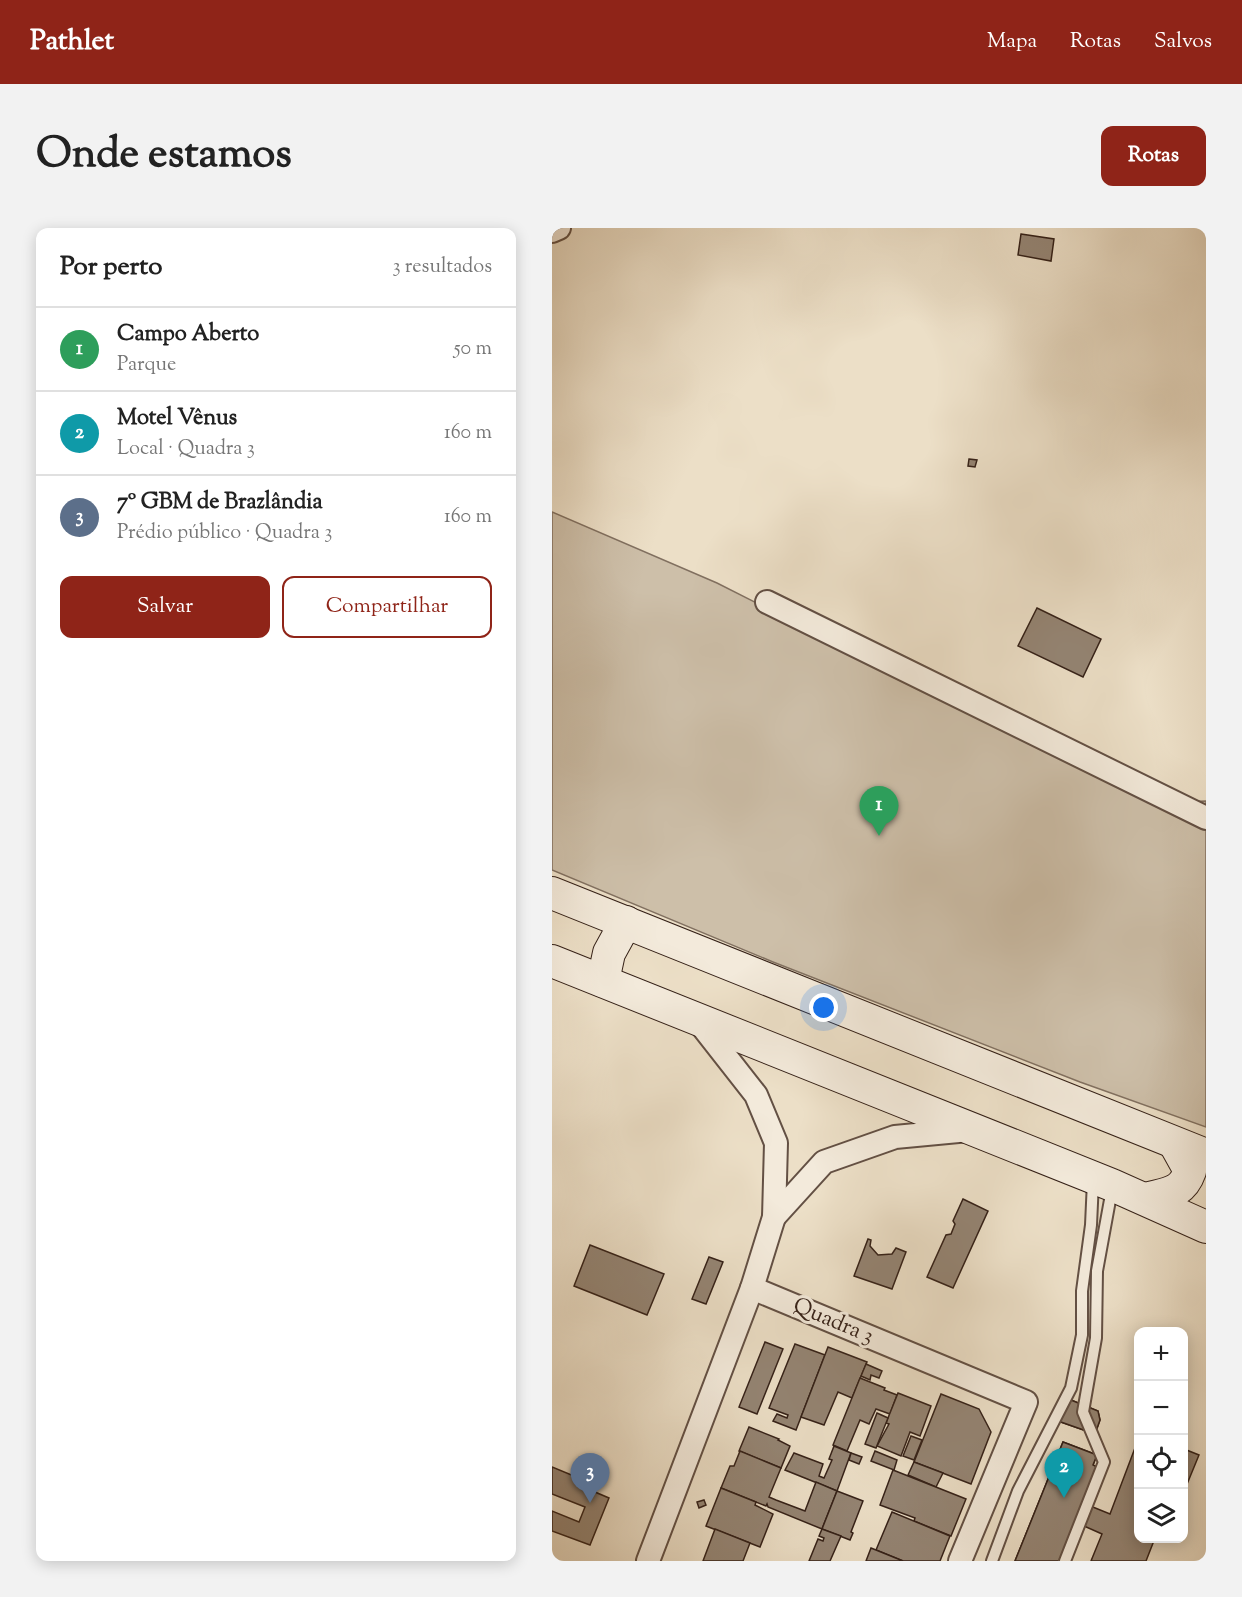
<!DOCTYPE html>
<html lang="pt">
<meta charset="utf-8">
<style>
body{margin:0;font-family:"Sorts Mill Goudy",serif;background:#f2f2f2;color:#222}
.controls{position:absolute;right:18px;bottom:18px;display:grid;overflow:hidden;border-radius:12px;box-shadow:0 3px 15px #0003}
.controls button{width:54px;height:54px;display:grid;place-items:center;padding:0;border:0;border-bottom:2px solid #e0e0e0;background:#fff;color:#222;font:30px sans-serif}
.you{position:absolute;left:272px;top:780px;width:21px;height:21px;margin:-15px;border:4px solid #fff;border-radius:50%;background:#1a73e8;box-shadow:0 0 0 9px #1a73e833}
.badge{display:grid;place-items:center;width:39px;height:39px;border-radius:50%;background:#8f2418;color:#fff;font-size:20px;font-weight:700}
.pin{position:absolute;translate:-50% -50px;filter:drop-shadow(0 2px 3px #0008)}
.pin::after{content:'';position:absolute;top:32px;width:21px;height:18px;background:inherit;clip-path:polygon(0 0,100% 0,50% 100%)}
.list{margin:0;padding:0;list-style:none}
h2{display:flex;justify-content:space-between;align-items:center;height:78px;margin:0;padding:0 24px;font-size:26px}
h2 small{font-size:20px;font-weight:400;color:#767676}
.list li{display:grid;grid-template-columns:39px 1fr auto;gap:18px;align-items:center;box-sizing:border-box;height:84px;padding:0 24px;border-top:2px solid #e0e0e0}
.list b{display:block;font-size:22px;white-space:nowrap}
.list p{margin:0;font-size:20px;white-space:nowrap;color:#767676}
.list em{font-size:20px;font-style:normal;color:#767676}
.actions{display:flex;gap:12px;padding:18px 24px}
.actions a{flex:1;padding:14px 0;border:2px solid #8f2418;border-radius:12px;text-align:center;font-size:21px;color:#8f2418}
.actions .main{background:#8f2418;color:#fff}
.icon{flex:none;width:33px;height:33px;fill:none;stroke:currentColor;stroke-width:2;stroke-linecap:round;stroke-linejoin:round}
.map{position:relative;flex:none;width:654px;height:1333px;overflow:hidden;border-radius:12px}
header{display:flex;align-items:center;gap:36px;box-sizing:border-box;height:84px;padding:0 30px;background:#8f2418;color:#fff}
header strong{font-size:28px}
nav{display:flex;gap:33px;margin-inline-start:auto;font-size:21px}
.intro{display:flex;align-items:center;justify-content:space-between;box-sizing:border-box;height:144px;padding:0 36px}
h1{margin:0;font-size:42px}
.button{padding:15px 27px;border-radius:12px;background:#8f2418;color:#fff;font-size:21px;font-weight:700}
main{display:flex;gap:36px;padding:0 36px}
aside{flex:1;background:#fff;border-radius:12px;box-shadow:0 3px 15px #0003}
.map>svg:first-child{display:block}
.green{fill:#cdbfa9;stroke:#817060;stroke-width:1.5}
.building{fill:#948473;stroke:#352118;stroke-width:1.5}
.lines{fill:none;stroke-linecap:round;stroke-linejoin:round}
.lane-casing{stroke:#635044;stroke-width:14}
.street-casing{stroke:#635044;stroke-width:26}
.secondary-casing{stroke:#352118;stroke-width:34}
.lane{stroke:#f3eadb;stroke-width:10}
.street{stroke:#f3eadb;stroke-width:22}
.secondary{stroke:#f3eadb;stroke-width:32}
.labels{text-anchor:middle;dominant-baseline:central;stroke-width:6;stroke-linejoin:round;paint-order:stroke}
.street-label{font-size:22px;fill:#352118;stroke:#f3eadb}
</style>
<header>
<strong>Pathlet</strong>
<nav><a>Mapa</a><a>Rotas</a><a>Salvos</a></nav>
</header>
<div class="intro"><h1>Onde estamos</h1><a class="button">Rotas</a></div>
<main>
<aside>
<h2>Por perto<small>3 resultados</small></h2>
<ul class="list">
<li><span class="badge" style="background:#2e9e5b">1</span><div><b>Campo Aberto</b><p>Parque</p></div><em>50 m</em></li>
<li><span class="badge" style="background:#0f9aa8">2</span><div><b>Motel Vênus</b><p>Local · Quadra 3</p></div><em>160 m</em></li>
<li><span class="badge" style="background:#5c6f8a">3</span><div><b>7º GBM de Brazlândia</b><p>Prédio público · Quadra 3</p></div><em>160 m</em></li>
</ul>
<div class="actions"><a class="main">Salvar</a><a>Compartilhar</a></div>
</aside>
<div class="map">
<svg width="654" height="1333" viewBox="0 0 654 1333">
<rect width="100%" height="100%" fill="#ecdfc7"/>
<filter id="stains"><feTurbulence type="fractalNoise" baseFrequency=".00333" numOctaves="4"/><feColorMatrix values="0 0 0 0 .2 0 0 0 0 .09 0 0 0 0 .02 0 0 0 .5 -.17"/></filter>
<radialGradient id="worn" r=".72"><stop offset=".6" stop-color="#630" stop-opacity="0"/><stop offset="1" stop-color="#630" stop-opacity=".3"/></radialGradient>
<!-- green -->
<path class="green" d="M0,284L165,355L601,575L654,573V899L528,854L221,734L0,642Z"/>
<!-- building -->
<g class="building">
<path d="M469,6L502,11L499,33L466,27Z"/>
<path d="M417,231L425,232L423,239L416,238Z"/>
<path d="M485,380L549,411L531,449L466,418Z"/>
<path d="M411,971L436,983L401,1060L375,1049L394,1007L399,1006L403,996L401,993Z"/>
<path d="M316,1011L319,1012L318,1018L326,1027L340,1026L344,1020L354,1024L340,1061L302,1048Z"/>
<path d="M38,1017L112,1046L95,1087L22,1058Z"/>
<path d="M157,1029L171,1034L154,1076L140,1071Z"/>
<path d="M213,1114L231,1121L205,1186L187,1179Z"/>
<path d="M243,1116L273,1127L244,1202L221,1193L225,1186L235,1190L236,1187L217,1180Z"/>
<path d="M276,1119L315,1134L300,1170L286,1164L272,1197L249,1189Z"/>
<path d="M314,1136L330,1143L327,1150L319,1147L318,1152L309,1148Z"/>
<path d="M308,1150L333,1160L332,1162L345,1167L338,1186L324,1181L317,1196L308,1192L295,1223L281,1217Z"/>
<path d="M346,1165L379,1178L368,1208L358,1204L349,1228L325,1218L337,1196L334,1195Z"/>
<path d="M389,1166L427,1181L439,1204L419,1256L362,1234Z"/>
<path d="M514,1170L546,1183L548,1192L543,1206L506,1193Z"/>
<path d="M514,1170L546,1183L548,1192L543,1206L506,1193Z"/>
<path d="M325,1185L336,1190L324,1220L313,1216Z"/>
<path d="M197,1199L227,1211L226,1212L238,1218L229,1240L187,1223Z"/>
<path d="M359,1208L370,1212L362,1232L351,1228Z"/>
<path d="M586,1212V1310H603L594,1333H539L550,1306L523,1294L531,1275L558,1286Z"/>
<path d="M511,1214L545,1227L541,1237L545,1239L535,1264L538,1265L511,1333H463Z"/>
<path d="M511,1214L545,1227L541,1237L545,1239L535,1264L538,1265L511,1333H463Z"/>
<path d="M282,1218L299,1225L285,1263L233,1242L242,1225L271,1236L267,1248L272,1250L280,1232L277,1231Z"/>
<path d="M632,1221L647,1227L633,1261H632Z"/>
<path d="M188,1223L229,1240L217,1269L224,1272L253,1283L264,1254L285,1263L270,1301L216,1279L215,1276L214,1278L169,1260L178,1238H182Z"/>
<path d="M323,1223L345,1232L342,1242L319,1233Z"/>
<path d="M299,1225L310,1229L307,1236L297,1232Z"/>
<path d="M362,1234L391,1245L384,1259L356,1247Z"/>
<path d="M0,1239L46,1258L43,1264L57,1270L38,1317L0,1303V1283L27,1294L33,1279L0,1266Z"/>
<path d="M341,1242L414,1271L399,1308L362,1293L363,1290L328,1277Z"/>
<path d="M169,1260L204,1274L203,1277L221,1286L208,1319L154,1298Z"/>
<path d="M285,1263L311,1273L299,1304L301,1305L298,1312L270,1301Z"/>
<path d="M152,1272L154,1277L147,1280L145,1274Z"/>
<path d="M340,1284L398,1308L388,1333H351L324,1322Z"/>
<path d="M163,1301L198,1315L191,1333H151Z"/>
<path d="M270,1301L289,1308L278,1333H257L266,1311L271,1313L272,1310L267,1308Z"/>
<path d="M319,1320L324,1322L351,1333H314Z"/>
</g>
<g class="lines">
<!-- lane casing -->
<g class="lane-casing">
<g id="lane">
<path d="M440,1333L466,1263L519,1160L530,1107V1063L539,997L541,953"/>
<path d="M513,1333L552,1234L531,1184L544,1110L545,1043L560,961"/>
</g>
</g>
<!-- street casing -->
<g class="street-casing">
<g id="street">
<path d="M0,3L7,0"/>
<path d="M215,374L654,590"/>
<path d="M222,989L272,934L343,909L417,902"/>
<path d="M200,1060L474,1174L408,1333"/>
<path d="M96,1333L200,1060L222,989L224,915L204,867L146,793"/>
</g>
</g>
<!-- secondary casing -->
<g class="secondary-casing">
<g id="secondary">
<path d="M0,665L654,927"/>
<path d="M0,733L560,957L654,999"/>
<path d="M51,753L57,725L74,694"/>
<path d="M594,971C615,965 630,966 638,943L623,916"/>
</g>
</g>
<!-- lane -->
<use href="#lane" class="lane"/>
<!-- street -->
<use href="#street" class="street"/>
<!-- secondary -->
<use href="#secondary" class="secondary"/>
</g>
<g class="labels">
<!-- street labels -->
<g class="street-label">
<text transform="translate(281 1094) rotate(23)">Quadra 3</text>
</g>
</g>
<rect width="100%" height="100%" filter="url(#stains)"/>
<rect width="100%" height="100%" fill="url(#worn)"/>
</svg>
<div class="controls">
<button>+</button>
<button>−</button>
<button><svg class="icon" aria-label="locate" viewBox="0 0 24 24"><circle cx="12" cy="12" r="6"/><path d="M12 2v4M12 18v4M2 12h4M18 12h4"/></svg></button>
<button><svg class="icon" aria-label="layers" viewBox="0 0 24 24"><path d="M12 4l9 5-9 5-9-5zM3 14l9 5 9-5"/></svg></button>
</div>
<div class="you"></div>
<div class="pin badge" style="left:327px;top:608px;background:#2e9e5b">1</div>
<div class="pin badge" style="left:512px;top:1270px;background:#0f9aa8">2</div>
<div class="pin badge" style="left:38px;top:1275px;background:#5c6f8a">3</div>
</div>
</main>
